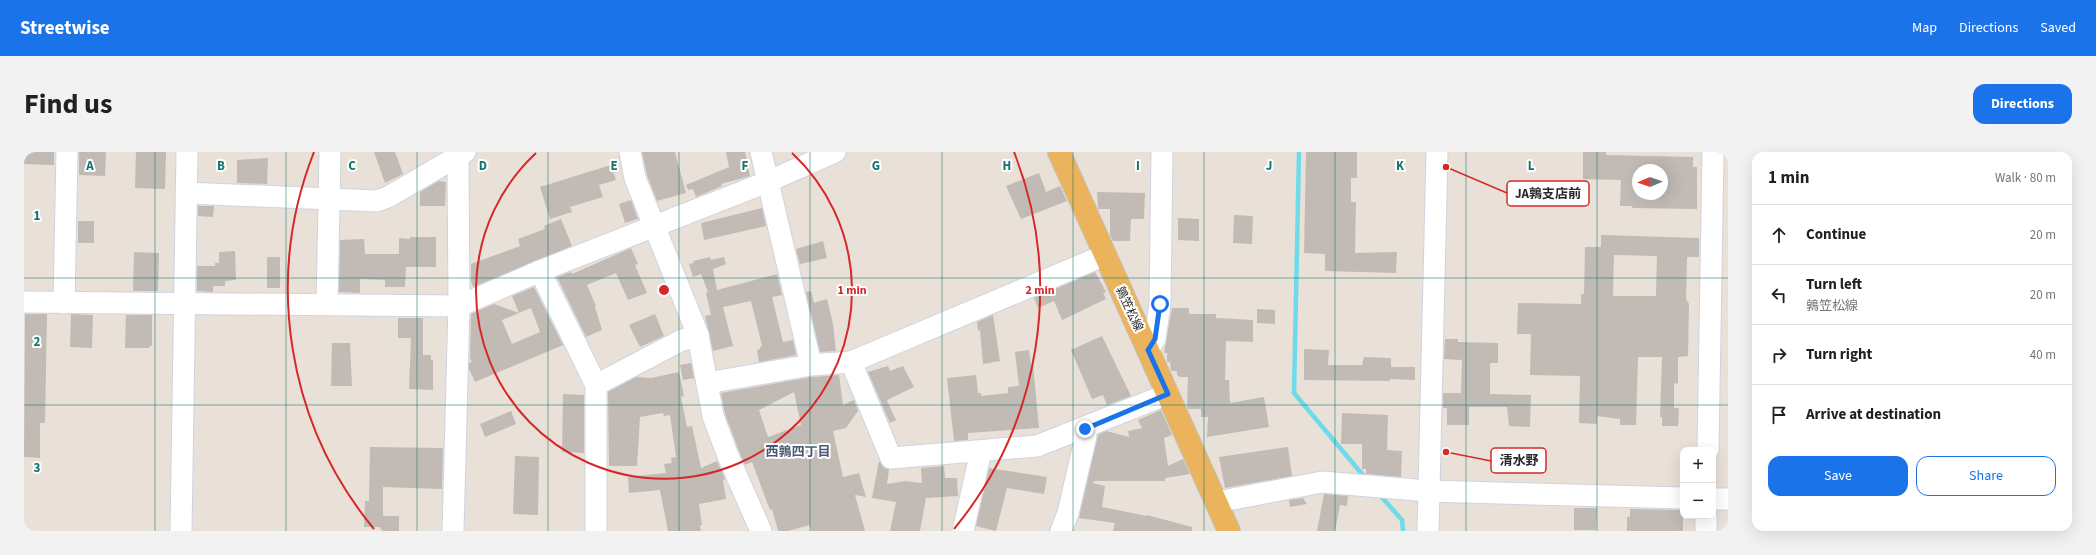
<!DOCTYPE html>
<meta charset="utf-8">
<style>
body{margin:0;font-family:"Source Sans 3","Noto Sans JP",sans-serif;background:#f2f2f2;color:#202124}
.controls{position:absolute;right:12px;bottom:12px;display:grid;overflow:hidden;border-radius:8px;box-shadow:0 4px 16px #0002}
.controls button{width:36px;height:36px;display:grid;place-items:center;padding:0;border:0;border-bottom:1px solid #e0e0e0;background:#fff;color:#202124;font:20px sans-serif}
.compass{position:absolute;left:1608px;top:12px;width:36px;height:36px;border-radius:50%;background:#fff;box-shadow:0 4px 16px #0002;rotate:268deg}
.stop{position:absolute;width:12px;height:12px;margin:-9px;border:3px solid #1a73e8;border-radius:50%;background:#fff}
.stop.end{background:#1a73e8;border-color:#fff;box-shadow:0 1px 4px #0008}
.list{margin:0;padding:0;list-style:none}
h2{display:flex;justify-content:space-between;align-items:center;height:52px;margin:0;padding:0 16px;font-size:17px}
h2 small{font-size:13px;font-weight:400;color:#757577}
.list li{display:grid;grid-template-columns:26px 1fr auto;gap:12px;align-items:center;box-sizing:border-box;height:60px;padding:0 16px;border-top:1px solid #e0e0e0}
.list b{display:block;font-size:15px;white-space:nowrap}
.list p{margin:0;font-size:13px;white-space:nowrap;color:#757577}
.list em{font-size:13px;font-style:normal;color:#757577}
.actions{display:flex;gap:8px;padding:12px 16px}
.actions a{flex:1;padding:9px 0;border:1px solid #1a73e8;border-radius:12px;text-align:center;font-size:14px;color:#1a73e8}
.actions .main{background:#1a73e8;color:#fff}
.icon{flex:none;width:22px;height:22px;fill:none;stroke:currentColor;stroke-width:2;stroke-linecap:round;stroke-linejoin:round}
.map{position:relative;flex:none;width:1704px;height:379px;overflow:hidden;border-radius:12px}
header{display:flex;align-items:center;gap:24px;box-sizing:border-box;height:56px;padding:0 20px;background:#1a73e8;color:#fff}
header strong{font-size:19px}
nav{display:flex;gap:22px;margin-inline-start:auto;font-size:14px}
.intro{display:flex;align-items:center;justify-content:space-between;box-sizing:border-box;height:96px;padding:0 24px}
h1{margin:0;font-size:28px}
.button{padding:10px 18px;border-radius:12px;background:#1a73e8;color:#fff;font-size:14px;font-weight:700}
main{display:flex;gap:24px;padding:0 24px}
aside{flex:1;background:#fff;border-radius:12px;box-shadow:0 4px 16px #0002}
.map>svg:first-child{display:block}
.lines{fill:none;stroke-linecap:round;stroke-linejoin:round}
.stream{stroke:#6ddbea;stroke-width:4.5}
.building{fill:#c1bab5;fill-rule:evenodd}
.minor-casing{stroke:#ced4e0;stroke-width:23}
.major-casing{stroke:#c3c3c3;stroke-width:24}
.minor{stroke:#fff;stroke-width:21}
.major{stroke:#ebb45c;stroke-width:22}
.route{stroke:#1a73e8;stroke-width:5}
.grid{fill:none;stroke:#0f766e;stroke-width:1;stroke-opacity:0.55}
.ring{fill:none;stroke:#d62828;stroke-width:2}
.labels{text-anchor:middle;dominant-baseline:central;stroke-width:4;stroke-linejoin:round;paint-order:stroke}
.street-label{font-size:12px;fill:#272727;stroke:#fff}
.neighbourhood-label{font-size:13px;font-weight:bold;fill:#495875;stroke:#fff}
.grid-label{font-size:13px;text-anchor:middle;font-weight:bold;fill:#0f766e;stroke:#fff;stroke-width:4;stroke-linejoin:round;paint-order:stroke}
.centre{fill:#d62828;stroke:#fff;stroke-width:2}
.ring-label{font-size:12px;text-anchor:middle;font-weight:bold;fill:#d62828;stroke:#fff;stroke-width:4;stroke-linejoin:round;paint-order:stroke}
.leader{fill:none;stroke:#d62828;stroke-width:1.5}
.callout-dot{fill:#d62828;stroke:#fff;stroke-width:1.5}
.callout{fill:#fff;stroke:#d62828;stroke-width:1.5}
.callout-label{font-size:13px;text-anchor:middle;font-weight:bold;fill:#272727}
</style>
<header>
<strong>Streetwise</strong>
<nav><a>Map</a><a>Directions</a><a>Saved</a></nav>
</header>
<div class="intro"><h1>Find us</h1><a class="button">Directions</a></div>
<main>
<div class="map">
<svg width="1704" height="379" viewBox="0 0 1704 379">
<rect width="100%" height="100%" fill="#e9e0d8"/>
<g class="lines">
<!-- stream -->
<g class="stream">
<path d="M1275,0L1270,241L1343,328"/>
<path d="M1354,341L1378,368L1379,379"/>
</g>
</g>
<!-- building -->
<g class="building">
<path d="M0,0H30V13L0,12Z"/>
<path d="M55,0H82L81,24L55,23Z"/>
<path d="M112,0H142L141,37L111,36Z"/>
<path d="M350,0H371L379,22L361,31Z"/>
<path d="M618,0H651L662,41L633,49L623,23Z"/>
<path d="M702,0H721L726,24L697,32L698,34L672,45L669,37L664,38L662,33L705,15Z"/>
<path d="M1282,0H1333V26H1327V50H1332L1331,101L1373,100L1372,121L1301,119V102L1280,101Z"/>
<path d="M1559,0H1582V3L1669,5V15H1673V57L1608,56V54H1596L1597,28L1559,27ZM1614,18H1638V42H1614Z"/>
<path d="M244,6L243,32L213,31V8Z"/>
<path d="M587,13L592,28L575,33L579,45L546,55L548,60L526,67L516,35Z"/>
<path d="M1015,21L1022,40L1036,34L1043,49L997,67L982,34Z"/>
<path d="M415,29L422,30L421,54H396V40Z"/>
<path d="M1073,40L1121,41L1120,67H1107L1106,89H1089L1086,83V57H1074Z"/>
<path d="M607,48L614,67L601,71L595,52Z"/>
<path d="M174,54H190L189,65L174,64Z"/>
<path d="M738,56L742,74L680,88L677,71Z"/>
<path d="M1210,63L1229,64L1228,92L1209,91Z"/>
<path d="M1154,66L1175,67V89L1154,88Z"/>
<path d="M537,67L548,94L449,135L447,129V112L496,94L494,87L521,77L520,74Z"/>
<rect x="54" y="69" width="16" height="22"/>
<path d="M1577,83L1675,86V105H1663L1662,147L1665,152L1664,204L1654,205V232L1650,231V256H1655L1654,274H1638V265H1636L1638,205H1614L1612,273H1596V267L1573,264V272L1555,271L1556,224L1506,223L1507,182H1493L1494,151L1557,152V142H1560L1561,95H1577ZM1590,103L1633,104L1632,144H1589Z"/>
<path d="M386,85H412V115H382L381,135H361V128L336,127V141L315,140L316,88L340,87L341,102H375V86L386,87Z"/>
<path d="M799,89L803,106L776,112L772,97Z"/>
<path d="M607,96L614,112L611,113L623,141L604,148L592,121L563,133L572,154L571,155L578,178L562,185L533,125L547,120L548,122Z"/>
<path d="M211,99L212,128L201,129V134H189V140L173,139V114H191V111H195V100Z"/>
<path d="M110,100L135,101L134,139H109Z"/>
<rect x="243" y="105" width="13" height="31"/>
<path d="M686,105L687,108L700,105L702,112L689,117L693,138L753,122L758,143L748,145L759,190L769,188L772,203L735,210L733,198L736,197V195L738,194L727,149L699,155L709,194L689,199L681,164L687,163L682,141L684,140L677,122L669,125L665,112L670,111L669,109Z"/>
<path d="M1071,120L1082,140L1079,141L1082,147L1038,168L1030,149L1014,156L1010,146Z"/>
<path d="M510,135L539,193L451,230L445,217V211L448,210L446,206L447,162L470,152L495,161L478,168L488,192L516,180L507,156L495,161L488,144Z"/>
<path d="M787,139L790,151L803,147L809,172L812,199L796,200L782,140Z"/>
<path d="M1148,156H1165V162H1192V166L1229,168V190L1202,189L1201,228H1205L1206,251L1240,245L1245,275L1183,285L1184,265H1177V257H1164L1163,254L1164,225H1156L1153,223V219H1147L1146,210H1143V201H1140Z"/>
<path d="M1233,157L1251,158V172L1233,171Z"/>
<path d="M1,162H23L21,271H16V306L0,305Z"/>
<path d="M47,162L69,163L68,196L46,195Z"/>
<path d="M631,162L640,184L616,195L605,173Z"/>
<path d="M102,163H128V194H125L126,196H101Z"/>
<path d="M969,163L976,209L959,212L956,178L954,179L953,170Z"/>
<path d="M374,166H399V203H407V208H409V238L385,237L387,186H374Z"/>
<path d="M1078,184L1107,244L1083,253L1079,243L1068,247L1047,198Z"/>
<path d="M1421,187H1434V190L1474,191V211H1466V242L1507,243L1506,275L1485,274L1483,255H1445V273H1423V256H1419V241H1437L1438,208L1420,207Z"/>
<path d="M308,191H326L328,234H307Z"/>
<path d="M1280,197L1305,198L1304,213H1338L1340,205L1367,206V215H1391V228L1366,227V229L1280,228Z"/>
<path d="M1005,198L1007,213H1009L1015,276L944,281V288L930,289L923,226L952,223L954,241H957V244L984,241V235L995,234L991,200Z"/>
<path d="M667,211L670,226L659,228L656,213Z"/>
<path d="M864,214L866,219L879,214L890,235L865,247L863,249L872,268L866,271L844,220Z"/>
<path d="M655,220L660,244L657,245L663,275L668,274L677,316L693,309L701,327L699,328L702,347L675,352L678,373H676L677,379H644L636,338L605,341L604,325L642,321L640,312L648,311L647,306L652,305L646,263L640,264L639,261L616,265L613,314H585L584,240L612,225L627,226Z"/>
<path d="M815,223L819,253L830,248L834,259L822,276L809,279L819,325L835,321L842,345L831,343L841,379H787L786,373L764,379H754L748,357L746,358L728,310L721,313L715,299L701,262L697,241L788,225ZM770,240L777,273L744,285L735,258Z"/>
<path d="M539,242L560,243V301L538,300Z"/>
<path d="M1137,258L1148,283L1140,286L1144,314L1159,307L1166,322L1141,326V329H1070L1069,331L1081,334L1078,355L1123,364V363L1168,375V379H1089L1091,371L1055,366L1074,283L1082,279L1105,285L1104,279L1118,276L1114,268Z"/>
<path d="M487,259L492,272L461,285L456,272Z"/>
<path d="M1318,261L1364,263L1363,298L1378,299L1377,325L1342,322V317H1338V292H1317Z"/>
<path d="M346,295L419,296L418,337L359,335V364H375V379H359L355,375H340L341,349H345Z"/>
<path d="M1264,295L1268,324L1201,336L1195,305Z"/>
<path d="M491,304L515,305L514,363L489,362Z"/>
<path d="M855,309L860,316L865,317L863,332L881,329L898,331L897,316L920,314L921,326H933L934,344L902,346L896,379H866L872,350L848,346Z"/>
<path d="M965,316L1023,325L1020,342L983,336L972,379L952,374Z"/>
<path d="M1300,342L1324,344L1323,354L1316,353L1311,379H1293Z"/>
<path d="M1279,346L1283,352L1266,355L1265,348Z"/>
<path d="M1550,356H1573L1572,378H1550Z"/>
<path d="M1606,357L1659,358V379H1603V365H1606Z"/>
</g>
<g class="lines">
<!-- minor casing -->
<g class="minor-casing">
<g id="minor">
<path d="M606,0L611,26L674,183L689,264L704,304L737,379"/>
<path d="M737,0L787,213"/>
<path d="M162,41L353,49L364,45L441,0"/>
<path d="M516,119L572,233V379"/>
<path d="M0,150L435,154L516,119L743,30L811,0"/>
<path d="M40,151L43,0"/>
<path d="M303,152L306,0"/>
<path d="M1124,198L1131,187L1136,152L1138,0"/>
<path d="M827,210L867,306L1013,294L1144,242"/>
<path d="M683,231L787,213L827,210L1081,103"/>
<path d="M572,233L656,189L674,183"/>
<path d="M1684,298L1689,0"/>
<path d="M1689,347H1704"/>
<path d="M1193,350L1298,330L1404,339L1659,346"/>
<path d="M157,379L163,0"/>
<path d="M429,379L435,154L434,4"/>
<path d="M939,379L957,299"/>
<path d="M1037,379L1044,361L1062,284L1061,277"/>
<path d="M1404,379L1413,0"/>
<path d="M1682,379V364"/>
</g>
</g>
<!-- major casing -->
<g class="major-casing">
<path id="major" d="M1035,0L1205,379"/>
</g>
<!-- minor -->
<use href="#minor" class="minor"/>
<!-- major -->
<use href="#major" class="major"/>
</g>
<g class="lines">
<!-- route -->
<path class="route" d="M1061,277L1144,242L1124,198L1131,187L1136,152"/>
</g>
<!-- grid -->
<path class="grid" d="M131,0V379M262,0V379M393,0V379M524,0V379M655,0V379M786,0V379M918,0V379M1049,0V379M1180,0V379M1311,0V379M1442,0V379M1573,0V379M0,126H1704M0,253H1704"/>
<!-- distance rings -->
<g class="ring">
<path d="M768 1A188 188 0 1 1 512 1"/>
<path d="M350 377A376 376 0 0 1 290 0M990 0A376 376 0 0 1 930 377"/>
</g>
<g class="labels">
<!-- street labels -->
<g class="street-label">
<text transform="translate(1105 157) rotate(65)">鶉笠松線</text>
</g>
<!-- neighbourhood labels -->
<g class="neighbourhood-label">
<text x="774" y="300">西鶉四丁目</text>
</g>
</g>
<g class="grid-label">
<text x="66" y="18">A</text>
<text x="197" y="18">B</text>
<text x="328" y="18">C</text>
<text x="459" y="18">D</text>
<text x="590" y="18">E</text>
<text x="721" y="18">F</text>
<text x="852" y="18">G</text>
<text x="983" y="18">H</text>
<text x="1114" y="18">I</text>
<text x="1245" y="18">J</text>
<text x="1376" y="18">K</text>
<text x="1507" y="18">L</text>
<text x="13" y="68">1</text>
<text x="13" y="194">2</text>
<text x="13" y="320">3</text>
</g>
<circle cx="640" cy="138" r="6" class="centre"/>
<g class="ring-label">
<text x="828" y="142">1 min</text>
<text x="1016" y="142">2 min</text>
</g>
<!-- callouts -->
<path class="leader" d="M1422 15L1483 41M1422 300L1467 309"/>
<g class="callout-dot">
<circle cx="1422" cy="15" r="4"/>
<circle cx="1422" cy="300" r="4"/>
</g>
<g class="callout">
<rect x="1483" y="29" width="82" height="25" rx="4"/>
<rect x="1467" y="296" width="55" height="25" rx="4"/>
</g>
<g class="callout-label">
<text x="1524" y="46">JA鶉支店前</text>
<text x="1495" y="313">清水野</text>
</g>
</svg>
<div class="controls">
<button>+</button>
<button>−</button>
</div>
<svg class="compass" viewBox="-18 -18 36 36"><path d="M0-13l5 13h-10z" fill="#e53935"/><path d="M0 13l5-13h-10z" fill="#757577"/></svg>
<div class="stop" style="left:1136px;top:152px"></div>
<div class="stop end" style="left:1061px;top:277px"></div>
</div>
<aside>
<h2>1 min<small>Walk · 80 m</small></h2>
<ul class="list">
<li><svg class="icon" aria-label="ahead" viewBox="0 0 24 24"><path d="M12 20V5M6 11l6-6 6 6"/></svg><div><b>Continue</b></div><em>20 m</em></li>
<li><svg class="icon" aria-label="left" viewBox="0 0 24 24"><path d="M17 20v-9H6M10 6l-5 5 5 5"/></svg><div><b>Turn left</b><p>鶉笠松線</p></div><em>20 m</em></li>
<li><svg class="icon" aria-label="right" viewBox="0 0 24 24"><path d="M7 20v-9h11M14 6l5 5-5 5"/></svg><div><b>Turn right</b></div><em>40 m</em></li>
<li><svg class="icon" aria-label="arrive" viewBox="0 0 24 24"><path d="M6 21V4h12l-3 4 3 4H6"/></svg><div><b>Arrive at destination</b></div></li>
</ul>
<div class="actions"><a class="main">Save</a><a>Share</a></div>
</aside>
</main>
